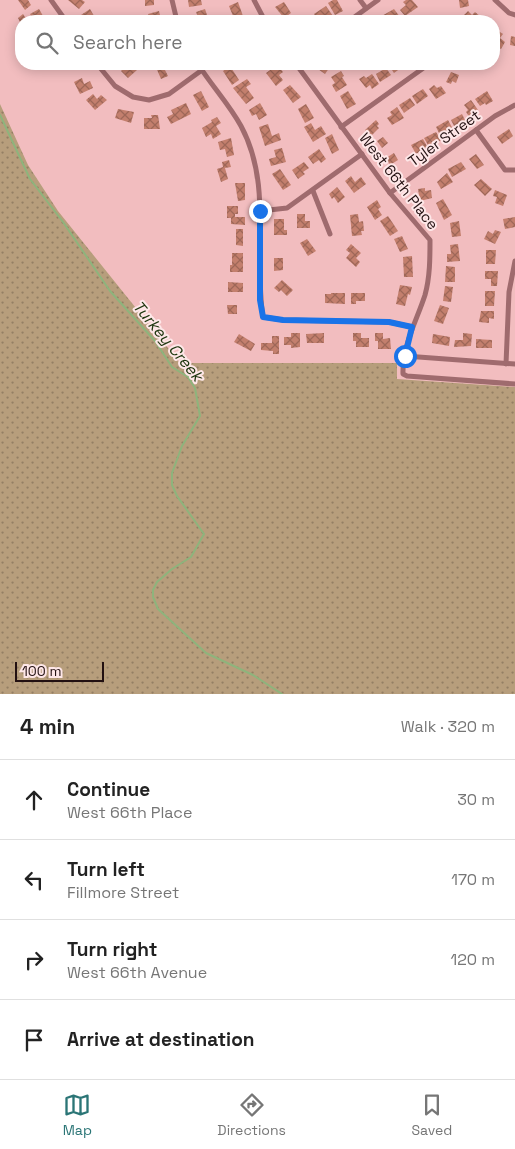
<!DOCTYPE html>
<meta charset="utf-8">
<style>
body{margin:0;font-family:"Space Grotesk",sans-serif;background:#f6f6f6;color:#222}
.scale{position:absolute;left:15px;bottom:12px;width:89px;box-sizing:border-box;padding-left:5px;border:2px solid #221011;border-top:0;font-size:14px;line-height:18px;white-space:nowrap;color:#221011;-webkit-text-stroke:4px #fee7e8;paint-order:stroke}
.stop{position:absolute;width:15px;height:15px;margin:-11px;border:4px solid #1a73e8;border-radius:50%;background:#fff}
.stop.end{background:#1a73e8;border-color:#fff;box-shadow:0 1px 5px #0008}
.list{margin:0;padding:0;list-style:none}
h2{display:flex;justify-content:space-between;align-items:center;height:65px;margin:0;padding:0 20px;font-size:21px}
h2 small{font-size:16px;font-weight:400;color:#767676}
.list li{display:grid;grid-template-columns:32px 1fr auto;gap:15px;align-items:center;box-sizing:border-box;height:80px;padding:0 20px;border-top:1px solid #e0e0e0}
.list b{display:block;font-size:19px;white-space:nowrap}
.list p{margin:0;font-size:16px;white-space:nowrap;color:#767676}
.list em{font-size:16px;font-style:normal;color:#767676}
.icon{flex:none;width:28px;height:28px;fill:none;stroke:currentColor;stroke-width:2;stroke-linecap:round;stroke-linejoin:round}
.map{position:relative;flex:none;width:515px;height:694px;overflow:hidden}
.search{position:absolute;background:#fff;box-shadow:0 2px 12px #0003;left:15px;right:15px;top:15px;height:55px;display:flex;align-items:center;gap:12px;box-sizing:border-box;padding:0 18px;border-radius:20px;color:#767676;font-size:19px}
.sheet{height:385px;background:#fff}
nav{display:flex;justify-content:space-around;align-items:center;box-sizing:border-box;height:70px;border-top:1px solid #e0e0e0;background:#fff;font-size:14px;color:#767676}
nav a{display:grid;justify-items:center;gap:2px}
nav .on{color:#2b7576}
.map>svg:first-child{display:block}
.green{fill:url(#green-dots)}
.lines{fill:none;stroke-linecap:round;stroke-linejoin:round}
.stream{stroke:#8eb47c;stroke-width:2}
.building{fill:url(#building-cross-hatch)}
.minor{stroke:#9f6b6e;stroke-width:5}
.route{stroke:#1a73e8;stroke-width:6}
.labels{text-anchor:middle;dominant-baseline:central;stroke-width:4;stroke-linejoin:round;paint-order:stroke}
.street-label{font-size:15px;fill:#221011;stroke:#fee7e8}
.water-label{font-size:16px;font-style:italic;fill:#1c350d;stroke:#fee7e8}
</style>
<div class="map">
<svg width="515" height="694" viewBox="0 0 515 694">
<defs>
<pattern id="green-dots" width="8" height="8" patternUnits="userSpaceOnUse" patternTransform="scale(1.25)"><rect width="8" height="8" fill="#b79e7c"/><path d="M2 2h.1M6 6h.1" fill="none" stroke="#947f64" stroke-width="1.8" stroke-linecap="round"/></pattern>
<pattern id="building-cross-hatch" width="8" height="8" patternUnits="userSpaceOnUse" patternTransform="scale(1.25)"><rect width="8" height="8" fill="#c37f6d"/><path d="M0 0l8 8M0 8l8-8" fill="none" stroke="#9e6758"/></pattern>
</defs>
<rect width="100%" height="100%" fill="#f2bdbf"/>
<!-- green -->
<path class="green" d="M0,104L28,165L58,211L180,363H397V379L515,387V694H0Z"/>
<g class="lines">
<!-- stream -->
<path class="stream" d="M0,115L30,179L63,222L110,291L155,341L172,367L188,377L195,388L200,416L182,446L172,473V485L177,496L204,534L191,557L172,569L157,582L153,590V597L158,609L206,653L253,675L282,694"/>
</g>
<!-- building -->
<g class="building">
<path d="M18,0H28L31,5L25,10Z"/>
<path d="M68,0H82L85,2L79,9Z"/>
<path d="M145,0H154V5L145,6Z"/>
<path d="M188,0H201L202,5L189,7Z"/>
<path d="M333,0H337L343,11L335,15L328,3Z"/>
<path d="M406,0H412L418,7L405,16L400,10L406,5L403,2Z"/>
<path d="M459,0H468L469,6L460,8Z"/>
<path d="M238,2L244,19L235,21L229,6Z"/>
<path d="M284,2L291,13L284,18L275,7Z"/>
<path d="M326,6L333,16L327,20L324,17L319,20L314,14Z"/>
<path d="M39,9L46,21H34L30,14Z"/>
<path d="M90,9L97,21H85L81,15Z"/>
<path d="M205,9L209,21H194L193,19L198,17L196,12Z"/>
<path d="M394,9L400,17L393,21H383L380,17Z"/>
<path d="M159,11L161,19L160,21H150L148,14Z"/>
<path d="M468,11L472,15L475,12L481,17L477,21H467L462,17Z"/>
<path d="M23,14L27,20L21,21V24L18,18Z"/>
<path d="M497,30L503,34L500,38L505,42L501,49L494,44V35Z"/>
<path d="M511,36L515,37V46L510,45Z"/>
<path d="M121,64H131L137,70L128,78L121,71L123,69L120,65Z"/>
<path d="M158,64H175L176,66L165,70L168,76L161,79L155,65Z"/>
<path d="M322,64H332L325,74L318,69Z"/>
<path d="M388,64H404L405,65L394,73Z"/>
<path d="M277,65L283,72L279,75L283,80L276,86L266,73Z"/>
<path d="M230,66L239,80L232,85L223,71Z"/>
<path d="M386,68L391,75L380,82L376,74Z"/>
<path d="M341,71L344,76L342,77L347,85L336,92L332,85L335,83L331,77Z"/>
<path d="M451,72L459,75L456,83L452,81L451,84L446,82Z"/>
<path d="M372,74L379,84L372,89L370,85L366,88L359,79L364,76L366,78Z"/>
<path d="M82,78L84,84L90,81L93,88L80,94L74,82Z"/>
<path d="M247,79L251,84L246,87L254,98L246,104L233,88Z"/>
<path d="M290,85L301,97L293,103L283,90Z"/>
<path d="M434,85L437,88L441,86L446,93L436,99L429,89Z"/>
<path d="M423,89L428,96L417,104L412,96Z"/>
<path d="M201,91L209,107L202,111L193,95Z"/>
<path d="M348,91L356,104L347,109L340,96Z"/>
<path d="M487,91L493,101L486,105L485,103L480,106L475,99Z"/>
<path d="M93,94L97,99L101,95L107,100L95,110L86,100Z"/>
<path d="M410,98L415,105L404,113L399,105Z"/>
<path d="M471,100L478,110L474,113L476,115L470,118L466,112L468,110L464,105Z"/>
<path d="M186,103L191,114L171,124L167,117L173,114L171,110Z"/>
<path d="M260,103L267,115L259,120L256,114L252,116L249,110Z"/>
<path d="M306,104L314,118L305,123L298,109Z"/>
<path d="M397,107L404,118L392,125L387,118L392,115L390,112Z"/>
<path d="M118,109L134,112L131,123L115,118Z"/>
<path d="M462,114L466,122L455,128L451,120Z"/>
<path d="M151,115H158L160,129H144V118H152Z"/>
<path d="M217,117L221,123L216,126L221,134L213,139L211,134L206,137L202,128L212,122L211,120Z"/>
<path d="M376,120L379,124L377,126L379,128L371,136L365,130Z"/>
<path d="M448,120L454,131L447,135L445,132L440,135L436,127Z"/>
<path d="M311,123L315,130L321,126L326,134L313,142L304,127Z"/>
<path d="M268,124L272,136L279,133L281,140L265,146L259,127Z"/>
<path d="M509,129L513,136L502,144L497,137Z"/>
<path d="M436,132L441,140L429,147L424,138Z"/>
<path d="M332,134L339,150L332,154L325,138Z"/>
<path d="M383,137L388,143L382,148L377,141Z"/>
<path d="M231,138L234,155L227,157L225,149L220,150L218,142Z"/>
<path d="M423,139L428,148L416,154L411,145Z"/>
<path d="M282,148L286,162L271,166L269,159L276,157L274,150Z"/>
<path d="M319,149L326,159L321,163L319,160L313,164L308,157Z"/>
<path d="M394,153L398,160L390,165L386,158Z"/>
<path d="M476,154L484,165L477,169L469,159Z"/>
<path d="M229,160L231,167L225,168L228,179L221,182L217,169L223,167L222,162Z"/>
<path d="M304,162L309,168L303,172L305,174L298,179L292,170Z"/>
<path d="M461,162L466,169L452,177L448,169Z"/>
<path d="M280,169L291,185L283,190L272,174Z"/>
<path d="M447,173L453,182L441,189L437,182Z"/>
<path d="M351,176L355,182L361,177L366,184L354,193L345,181Z"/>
<path d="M481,179L492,189L485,196L474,185Z"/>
<path d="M235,183H245V200L238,201Z"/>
<path d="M337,187L345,197L338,203L334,197L332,199L329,194Z"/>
<path d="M425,188V191L431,190L432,198L420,201L418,189Z"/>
<path d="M495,190L507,195L503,206L495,203L497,197L493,196Z"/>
<path d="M443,199L452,215L444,220L436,203Z"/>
<path d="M377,200L381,207L378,209L382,215L375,220L367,207Z"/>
<path d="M227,206H238V214H235V217H245V225L231,224V218H227Z"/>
<path d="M297,214H305V221H310V228H297Z"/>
<path d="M358,214L359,222L363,221L364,231H361L362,235L352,236L350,215Z"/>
<path d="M388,216L398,231L390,236L380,221Z"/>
<path d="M515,217V227L505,229L503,219Z"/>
<path d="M274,219H284V230H287V235H274Z"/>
<path d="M459,221L461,236L452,237L450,223Z"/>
<path d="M236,229H243V246L236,245Z"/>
<path d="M495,230L501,232L495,244L484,239L488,231L493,234Z"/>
<path d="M402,236L408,249L400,252L394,239Z"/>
<path d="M307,239L316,251L308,256L300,243Z"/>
<path d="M351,244L361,253L356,258L360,262L356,267L346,258L350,253L346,250Z"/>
<path d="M458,244L460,261L447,262V254H451L450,245Z"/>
<path d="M486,250H496L495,264H486Z"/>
<path d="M232,253H243V272H230V265H232Z"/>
<path d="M412,256L413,277H404L403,257Z"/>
<path d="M274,258H283V270L274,271Z"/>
<path d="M446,266L455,267V282H445Z"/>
<path d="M485,271H498L497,286H491V279H485Z"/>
<path d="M282,280L293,290L287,296L281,290L279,292L274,288Z"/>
<path d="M228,282L243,283V292H228Z"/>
<path d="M400,285L412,287L410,295L408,294L405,306L396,304Z"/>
<path d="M445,286L453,287L451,302L443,301Z"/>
<path d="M485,291H495L494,306H485Z"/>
<path d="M331,293H345V304L325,303V294H331Z"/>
<path d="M351,293H365V301H356V304H351Z"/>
<path d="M227,305H237V314H228Z"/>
<path d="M440,305L449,308L443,324L434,321Z"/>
<path d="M481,311H494V319L489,318V323L479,322Z"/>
<path d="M291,333H300V347L291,348V345H284V337H291Z"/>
<path d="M324,333V343H307L306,334Z"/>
<path d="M353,333H361V338H369V347H356V341H353Z"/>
<path d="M375,333H383V339L390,338L391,349H378V341H375Z"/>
<path d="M463,333L472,334L471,346L454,347L455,340H463Z"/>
<path d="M239,334L255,344L251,351L234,342Z"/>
<path d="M433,334L450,337L449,346L432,343Z"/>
<path d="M272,336H279V354H273V351L261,350V343H272Z"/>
<path d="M476,339L492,340V348H476Z"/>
</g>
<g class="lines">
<!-- minor -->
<g class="minor">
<path d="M51,0L66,21"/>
<path d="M172,0L177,21"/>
<path d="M254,0L265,21"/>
<path d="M360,0L366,8"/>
<path d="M495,0L509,13L515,15"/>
<path d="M349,21L378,0"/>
<path d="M97,64L115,86L133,97L149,100L169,94L202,70"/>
<path d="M198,64C211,85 229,104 241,126C273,185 253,254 263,317L283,320L389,322L412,327"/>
<path d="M296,64L390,193L430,240C430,258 430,277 425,295C417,320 402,346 403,374L407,376L515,384"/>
<path d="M341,127L429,64"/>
<path d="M476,130L505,170H515"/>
<path d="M313,191L330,234"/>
<path d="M390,193L495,116L515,105"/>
<path d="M260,211L287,208L362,154"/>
<path d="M405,356L515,364"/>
<path d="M506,364L509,292L515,261"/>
</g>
</g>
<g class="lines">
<!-- route -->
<path class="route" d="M260,211V300L263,317L283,320L389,322L412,327L405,356"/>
</g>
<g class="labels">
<!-- street labels -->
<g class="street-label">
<text transform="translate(444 138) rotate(-36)">Tyler Street</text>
<text transform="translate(399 181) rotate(52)">West 66th Place</text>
</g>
<!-- water labels -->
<g class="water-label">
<text transform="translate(168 341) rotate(50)">Turkey Creek</text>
</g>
</g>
</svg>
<div class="scale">100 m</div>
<div class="stop" style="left:405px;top:356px"></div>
<div class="stop end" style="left:260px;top:211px"></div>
<div class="search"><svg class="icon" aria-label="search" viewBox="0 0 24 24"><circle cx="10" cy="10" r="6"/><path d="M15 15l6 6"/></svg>Search here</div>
</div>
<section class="sheet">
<h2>4 min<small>Walk · 320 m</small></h2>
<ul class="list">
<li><svg class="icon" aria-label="ahead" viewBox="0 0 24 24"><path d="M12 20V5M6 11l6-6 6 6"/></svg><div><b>Continue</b><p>West 66th Place</p></div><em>30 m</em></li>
<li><svg class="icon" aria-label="left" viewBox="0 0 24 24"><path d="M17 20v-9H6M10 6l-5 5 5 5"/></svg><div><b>Turn left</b><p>Fillmore Street</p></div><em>170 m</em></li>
<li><svg class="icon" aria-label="right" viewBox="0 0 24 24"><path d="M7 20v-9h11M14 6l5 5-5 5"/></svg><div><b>Turn right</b><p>West 66th Avenue</p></div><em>120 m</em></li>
<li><svg class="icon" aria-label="arrive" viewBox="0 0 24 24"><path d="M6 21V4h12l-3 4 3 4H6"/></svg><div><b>Arrive at destination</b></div></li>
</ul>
</section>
<nav>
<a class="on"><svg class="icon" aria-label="map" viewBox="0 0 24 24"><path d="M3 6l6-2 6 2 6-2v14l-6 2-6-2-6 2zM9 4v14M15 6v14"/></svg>Map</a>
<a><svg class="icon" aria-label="directions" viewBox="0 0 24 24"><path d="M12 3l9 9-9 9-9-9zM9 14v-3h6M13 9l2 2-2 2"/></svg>Directions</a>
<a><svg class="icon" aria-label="saved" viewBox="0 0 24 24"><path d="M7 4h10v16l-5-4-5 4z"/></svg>Saved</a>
</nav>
